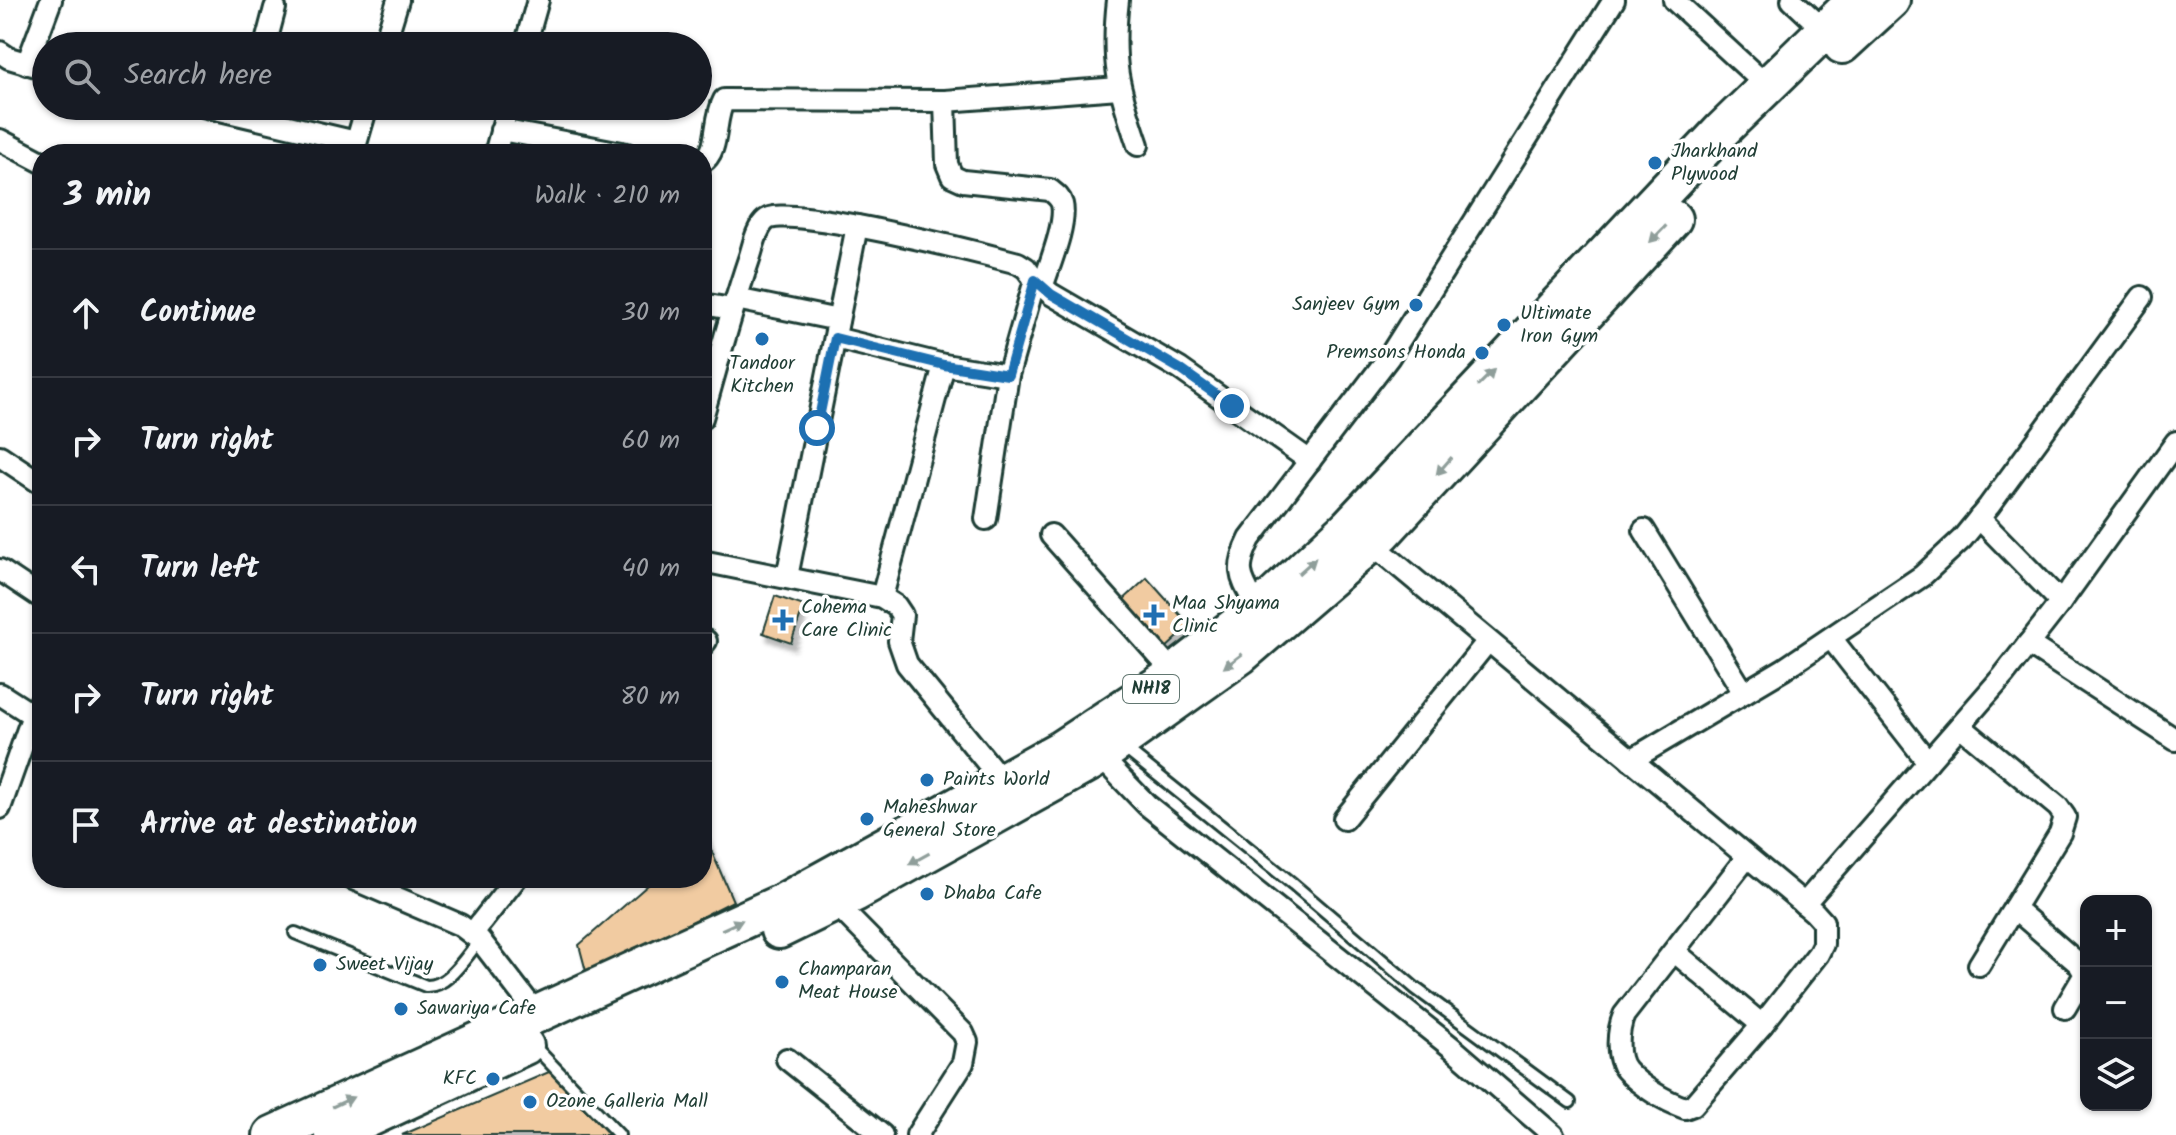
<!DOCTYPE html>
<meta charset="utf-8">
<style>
body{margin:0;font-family:Kalam,sans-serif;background:#20242c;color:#f1f3f6}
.controls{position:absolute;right:24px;bottom:24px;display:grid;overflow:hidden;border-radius:16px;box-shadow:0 2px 6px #0004}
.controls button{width:72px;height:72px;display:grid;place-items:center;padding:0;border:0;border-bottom:2px solid #363941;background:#171b24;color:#f1f3f6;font:40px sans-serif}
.stop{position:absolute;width:24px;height:24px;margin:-18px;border:6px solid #1f6fb2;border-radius:50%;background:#fff}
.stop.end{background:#1f6fb2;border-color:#fff;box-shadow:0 2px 8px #0008}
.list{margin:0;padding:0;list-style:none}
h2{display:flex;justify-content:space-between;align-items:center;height:104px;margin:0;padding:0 32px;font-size:34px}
h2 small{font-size:26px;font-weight:400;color:#9ea1a6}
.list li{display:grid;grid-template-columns:52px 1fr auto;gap:24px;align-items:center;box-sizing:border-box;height:128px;padding:0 32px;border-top:2px solid #363941}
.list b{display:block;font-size:30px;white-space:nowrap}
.list em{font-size:26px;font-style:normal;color:#9ea1a6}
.icon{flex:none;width:44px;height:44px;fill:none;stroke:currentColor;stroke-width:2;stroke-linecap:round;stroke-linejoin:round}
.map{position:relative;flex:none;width:2176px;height:1135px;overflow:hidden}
.search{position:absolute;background:#171b24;box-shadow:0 2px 6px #0004;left:32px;top:32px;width:680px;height:88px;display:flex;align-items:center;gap:20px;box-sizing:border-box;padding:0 28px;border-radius:44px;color:#9ea1a6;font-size:30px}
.panel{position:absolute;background:#171b24;box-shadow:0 2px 6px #0004;left:32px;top:144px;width:680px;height:744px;border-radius:32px}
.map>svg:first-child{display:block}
.building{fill:#f1cba1;stroke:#1f3d34;stroke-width:2;filter:url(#shadow)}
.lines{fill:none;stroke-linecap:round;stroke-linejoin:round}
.lane-casing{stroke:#1f3d34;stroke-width:16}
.street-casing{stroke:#1f3d34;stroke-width:26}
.highway-casing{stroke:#1f3d34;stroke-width:42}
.lane{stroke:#fff;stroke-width:10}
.street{stroke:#fff;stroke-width:20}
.highway{stroke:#fff;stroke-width:36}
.oneway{fill:#8f9e9a}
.route{stroke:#1f6fb2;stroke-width:10}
.poi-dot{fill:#1f6fb2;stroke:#fff;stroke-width:3}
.labels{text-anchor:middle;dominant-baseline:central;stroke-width:7;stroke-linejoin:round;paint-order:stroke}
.shield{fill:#fff;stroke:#627771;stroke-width:2}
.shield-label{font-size:18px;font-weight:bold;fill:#1f3d34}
.poi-label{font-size:20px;fill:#1f3d34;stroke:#fff;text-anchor:start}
</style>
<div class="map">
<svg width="2176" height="1135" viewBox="0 0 2176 1135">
<defs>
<filter id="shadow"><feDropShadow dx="4" dy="7" stdDeviation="2" flood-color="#0004"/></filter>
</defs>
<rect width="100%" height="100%" fill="#fff"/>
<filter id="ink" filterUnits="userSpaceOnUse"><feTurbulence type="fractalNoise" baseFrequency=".0125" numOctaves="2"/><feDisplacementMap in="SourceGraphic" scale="16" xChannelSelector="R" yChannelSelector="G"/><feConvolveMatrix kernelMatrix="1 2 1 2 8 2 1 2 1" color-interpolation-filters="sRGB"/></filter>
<g filter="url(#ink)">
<!-- building -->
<g class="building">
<path d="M1147,578L1190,626L1164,650L1121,602Z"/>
<path d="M775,596L804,606L791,643L763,633Z"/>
<path d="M702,829L733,901L587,975L579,945L656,878H702Z"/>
<path d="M556,1069L609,1135H402Z"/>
</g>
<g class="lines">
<!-- lane casing -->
<g class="lane-casing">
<g id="lane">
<path d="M1124,748L1293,884L1415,988L1570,1102"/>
<path d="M295,933L426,986C449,987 465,957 480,940"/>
<path d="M532,1044L619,1135"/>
</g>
</g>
<!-- street casing -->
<g class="street-casing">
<g id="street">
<path d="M1118,0C1111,62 1118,87 1138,145"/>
<path d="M1674,0L1766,85"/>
<path d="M1792,0L1824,30"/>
<path d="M265,46L275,8"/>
<path d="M384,46L398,0"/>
<path d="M525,46L538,0"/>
<path d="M0,52L9,58L46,69"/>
<path d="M27,64L51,0"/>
<path d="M945,101L947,164L952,176L963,181L1050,190C1055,194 1060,197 1062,204C1067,224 1048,268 1042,288"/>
<path d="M203,106L356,142"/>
<path d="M501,130L627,154"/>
<path d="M0,140L42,162"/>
<path d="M353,154L367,106"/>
<path d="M495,154L508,106"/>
<path d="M702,162C720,151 713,120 724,100L945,101L1119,88"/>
<path d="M1035,280L1051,294L1180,369L1310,461"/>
<path d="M736,299L838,320"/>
<path d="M702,304L732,309"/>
<path d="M835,338L944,365L1008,375"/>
<path d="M702,418C717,365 731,312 749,259C753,248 756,228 766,220C784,203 984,254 1018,263L1026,268L1035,280L1008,375L986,519"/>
<path d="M0,456L42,484"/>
<path d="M1979,518L2061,602"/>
<path d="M1644,530L1744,693"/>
<path d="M1051,535L1174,673"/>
<path d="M1371,543L1814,912L1823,922V944L1818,954L1762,1025L1693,1105L1685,1108C1665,1101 1640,1086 1626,1070C1615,1058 1618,1029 1624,1015L1747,857"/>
<path d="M702,561L882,597L896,606L902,615L899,641L907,664L1003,782"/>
<path d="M0,570L42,598"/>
<path d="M787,577L857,226"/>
<path d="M882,597L944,365"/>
<path d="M1258,609C1242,579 1233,573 1250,539L1389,357L1614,0"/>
<path d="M1831,638L1928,762"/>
<path d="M2028,644L2176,740"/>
<path d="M702,646L706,641"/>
<path d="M0,694L42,721"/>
<path d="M1960,726L2058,807L2065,817L2060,833L1979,965"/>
<path d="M1094,750L1147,805L1450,1046L1553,1135"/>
<path d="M1631,760L1784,669L1922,576L1962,539L1989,506L2142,297"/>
<path d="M0,808L33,715L42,699"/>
<path d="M1344,819L1488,641"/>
<path d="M351,878L460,925L480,940L537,1014"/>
<path d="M835,903L963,1033L967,1042L963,1063L917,1135"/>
<path d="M1804,904L2004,675L2061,602L2176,442"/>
<path d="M2014,908L2079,964L2085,974L2065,1008"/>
<path d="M472,934L516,878"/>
<path d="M1675,952L1762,1025"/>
<path d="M787,1059L882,1135"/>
</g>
</g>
<!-- highway casing -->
<g class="highway-casing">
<g id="highway">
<path d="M1842,45L1891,0"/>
<path d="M779,930L857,892L1091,762L1240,656L1383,533L1673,219"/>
<path d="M272,1135L783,902L1059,750L1164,681L1273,597L1348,527L1722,130L1856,0"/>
<path d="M333,1135L525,1046"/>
</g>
</g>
<!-- lane -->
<use href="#lane" class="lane"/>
<!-- street -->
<use href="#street" class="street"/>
<!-- highway -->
<use href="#highway" class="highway"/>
</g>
<!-- one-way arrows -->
<defs><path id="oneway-solid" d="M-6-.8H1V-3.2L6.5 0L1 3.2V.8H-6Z" transform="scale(2)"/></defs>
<g class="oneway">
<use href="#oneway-solid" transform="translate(1658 234) rotate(134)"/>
<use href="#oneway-solid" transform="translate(1486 378) rotate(-45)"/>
<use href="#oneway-solid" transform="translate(1444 466) rotate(131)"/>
<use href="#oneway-solid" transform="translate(1307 566) rotate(-42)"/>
<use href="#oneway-solid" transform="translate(1233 661) rotate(143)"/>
<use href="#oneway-solid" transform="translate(919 859) rotate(151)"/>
<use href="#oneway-solid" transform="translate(732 925) rotate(-25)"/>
<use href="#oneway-solid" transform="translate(343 1102) rotate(-25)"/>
</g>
</g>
<g class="lines" filter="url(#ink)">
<!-- route -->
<path class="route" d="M817,428L835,338L944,365L1008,375L1035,280L1051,294L1180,369L1232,406"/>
</g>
<!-- markers -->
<g class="poi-dot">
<circle cx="1655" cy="163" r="8"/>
<circle cx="1416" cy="305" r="8"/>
<circle cx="1504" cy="325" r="8"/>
<circle cx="762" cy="339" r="8"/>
<circle cx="1482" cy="353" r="8"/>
<path d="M1150 603h8v8h8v8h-8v8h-8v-8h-8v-8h8z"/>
<path d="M779 608h8v8h8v8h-8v8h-8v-8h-8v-8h8z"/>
<circle cx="927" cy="780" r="8"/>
<circle cx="867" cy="819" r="8"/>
<circle cx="927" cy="894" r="8"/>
<circle cx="320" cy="965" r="8"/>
<circle cx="782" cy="982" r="8"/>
<circle cx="401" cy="1009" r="8"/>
<circle cx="493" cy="1079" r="8"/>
<circle cx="530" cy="1102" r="8"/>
</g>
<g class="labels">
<!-- shield labels -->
<rect class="shield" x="1123" y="675" width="56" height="28" rx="6"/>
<g class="shield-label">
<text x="1151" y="689">NH18</text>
</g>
<!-- poi labels -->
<g class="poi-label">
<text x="1671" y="152">Jharkhand<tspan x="1671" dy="23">Plywood</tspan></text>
<text x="1400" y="305" text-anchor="end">Sanjeev Gym</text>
<text x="1520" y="314">Ultimate<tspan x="1520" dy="23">Iron Gym</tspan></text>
<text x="1466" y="353" text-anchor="end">Premsons Honda</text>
<text x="762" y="364" text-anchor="middle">Tandoor<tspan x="762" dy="23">Kitchen</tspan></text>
<text x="1172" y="604">Maa Shyama<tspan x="1172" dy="23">Clinic</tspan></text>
<text x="801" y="608">Cohema<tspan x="801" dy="23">Care Clinic</tspan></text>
<text x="943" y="780">Paints World</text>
<text x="883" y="808">Maheshwar<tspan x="883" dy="23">General Store</tspan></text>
<text x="943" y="894">Dhaba Cafe</text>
<text x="336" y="965">Sweet Vijay</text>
<text x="798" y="970">Champaran<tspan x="798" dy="23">Meat House</tspan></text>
<text x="417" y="1009">Sawariya Cafe</text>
<text x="477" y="1079" text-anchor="end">KFC</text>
<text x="546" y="1102">Ozone Galleria Mall</text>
</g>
</g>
</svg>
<div class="controls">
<button>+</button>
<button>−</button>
<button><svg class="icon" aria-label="layers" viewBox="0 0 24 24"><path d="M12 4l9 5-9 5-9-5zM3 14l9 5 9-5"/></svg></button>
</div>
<div class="stop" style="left:817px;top:428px"></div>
<div class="stop end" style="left:1232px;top:406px"></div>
<div class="search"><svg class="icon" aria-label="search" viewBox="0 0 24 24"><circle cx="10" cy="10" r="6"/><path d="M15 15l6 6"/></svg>Search here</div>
<section class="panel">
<h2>3 min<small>Walk · 210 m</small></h2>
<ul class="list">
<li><svg class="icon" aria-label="ahead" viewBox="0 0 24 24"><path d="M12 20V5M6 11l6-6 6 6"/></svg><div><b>Continue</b></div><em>30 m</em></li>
<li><svg class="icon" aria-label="right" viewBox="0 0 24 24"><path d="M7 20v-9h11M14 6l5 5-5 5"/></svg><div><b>Turn right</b></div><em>60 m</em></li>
<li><svg class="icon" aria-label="left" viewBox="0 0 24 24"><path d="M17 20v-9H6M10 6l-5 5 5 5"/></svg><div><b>Turn left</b></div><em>40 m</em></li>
<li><svg class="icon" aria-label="right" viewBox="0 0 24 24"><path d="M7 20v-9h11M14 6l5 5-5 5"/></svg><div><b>Turn right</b></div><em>80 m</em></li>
<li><svg class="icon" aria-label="arrive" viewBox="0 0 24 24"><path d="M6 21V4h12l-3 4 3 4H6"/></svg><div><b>Arrive at destination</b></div></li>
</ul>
</section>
</div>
